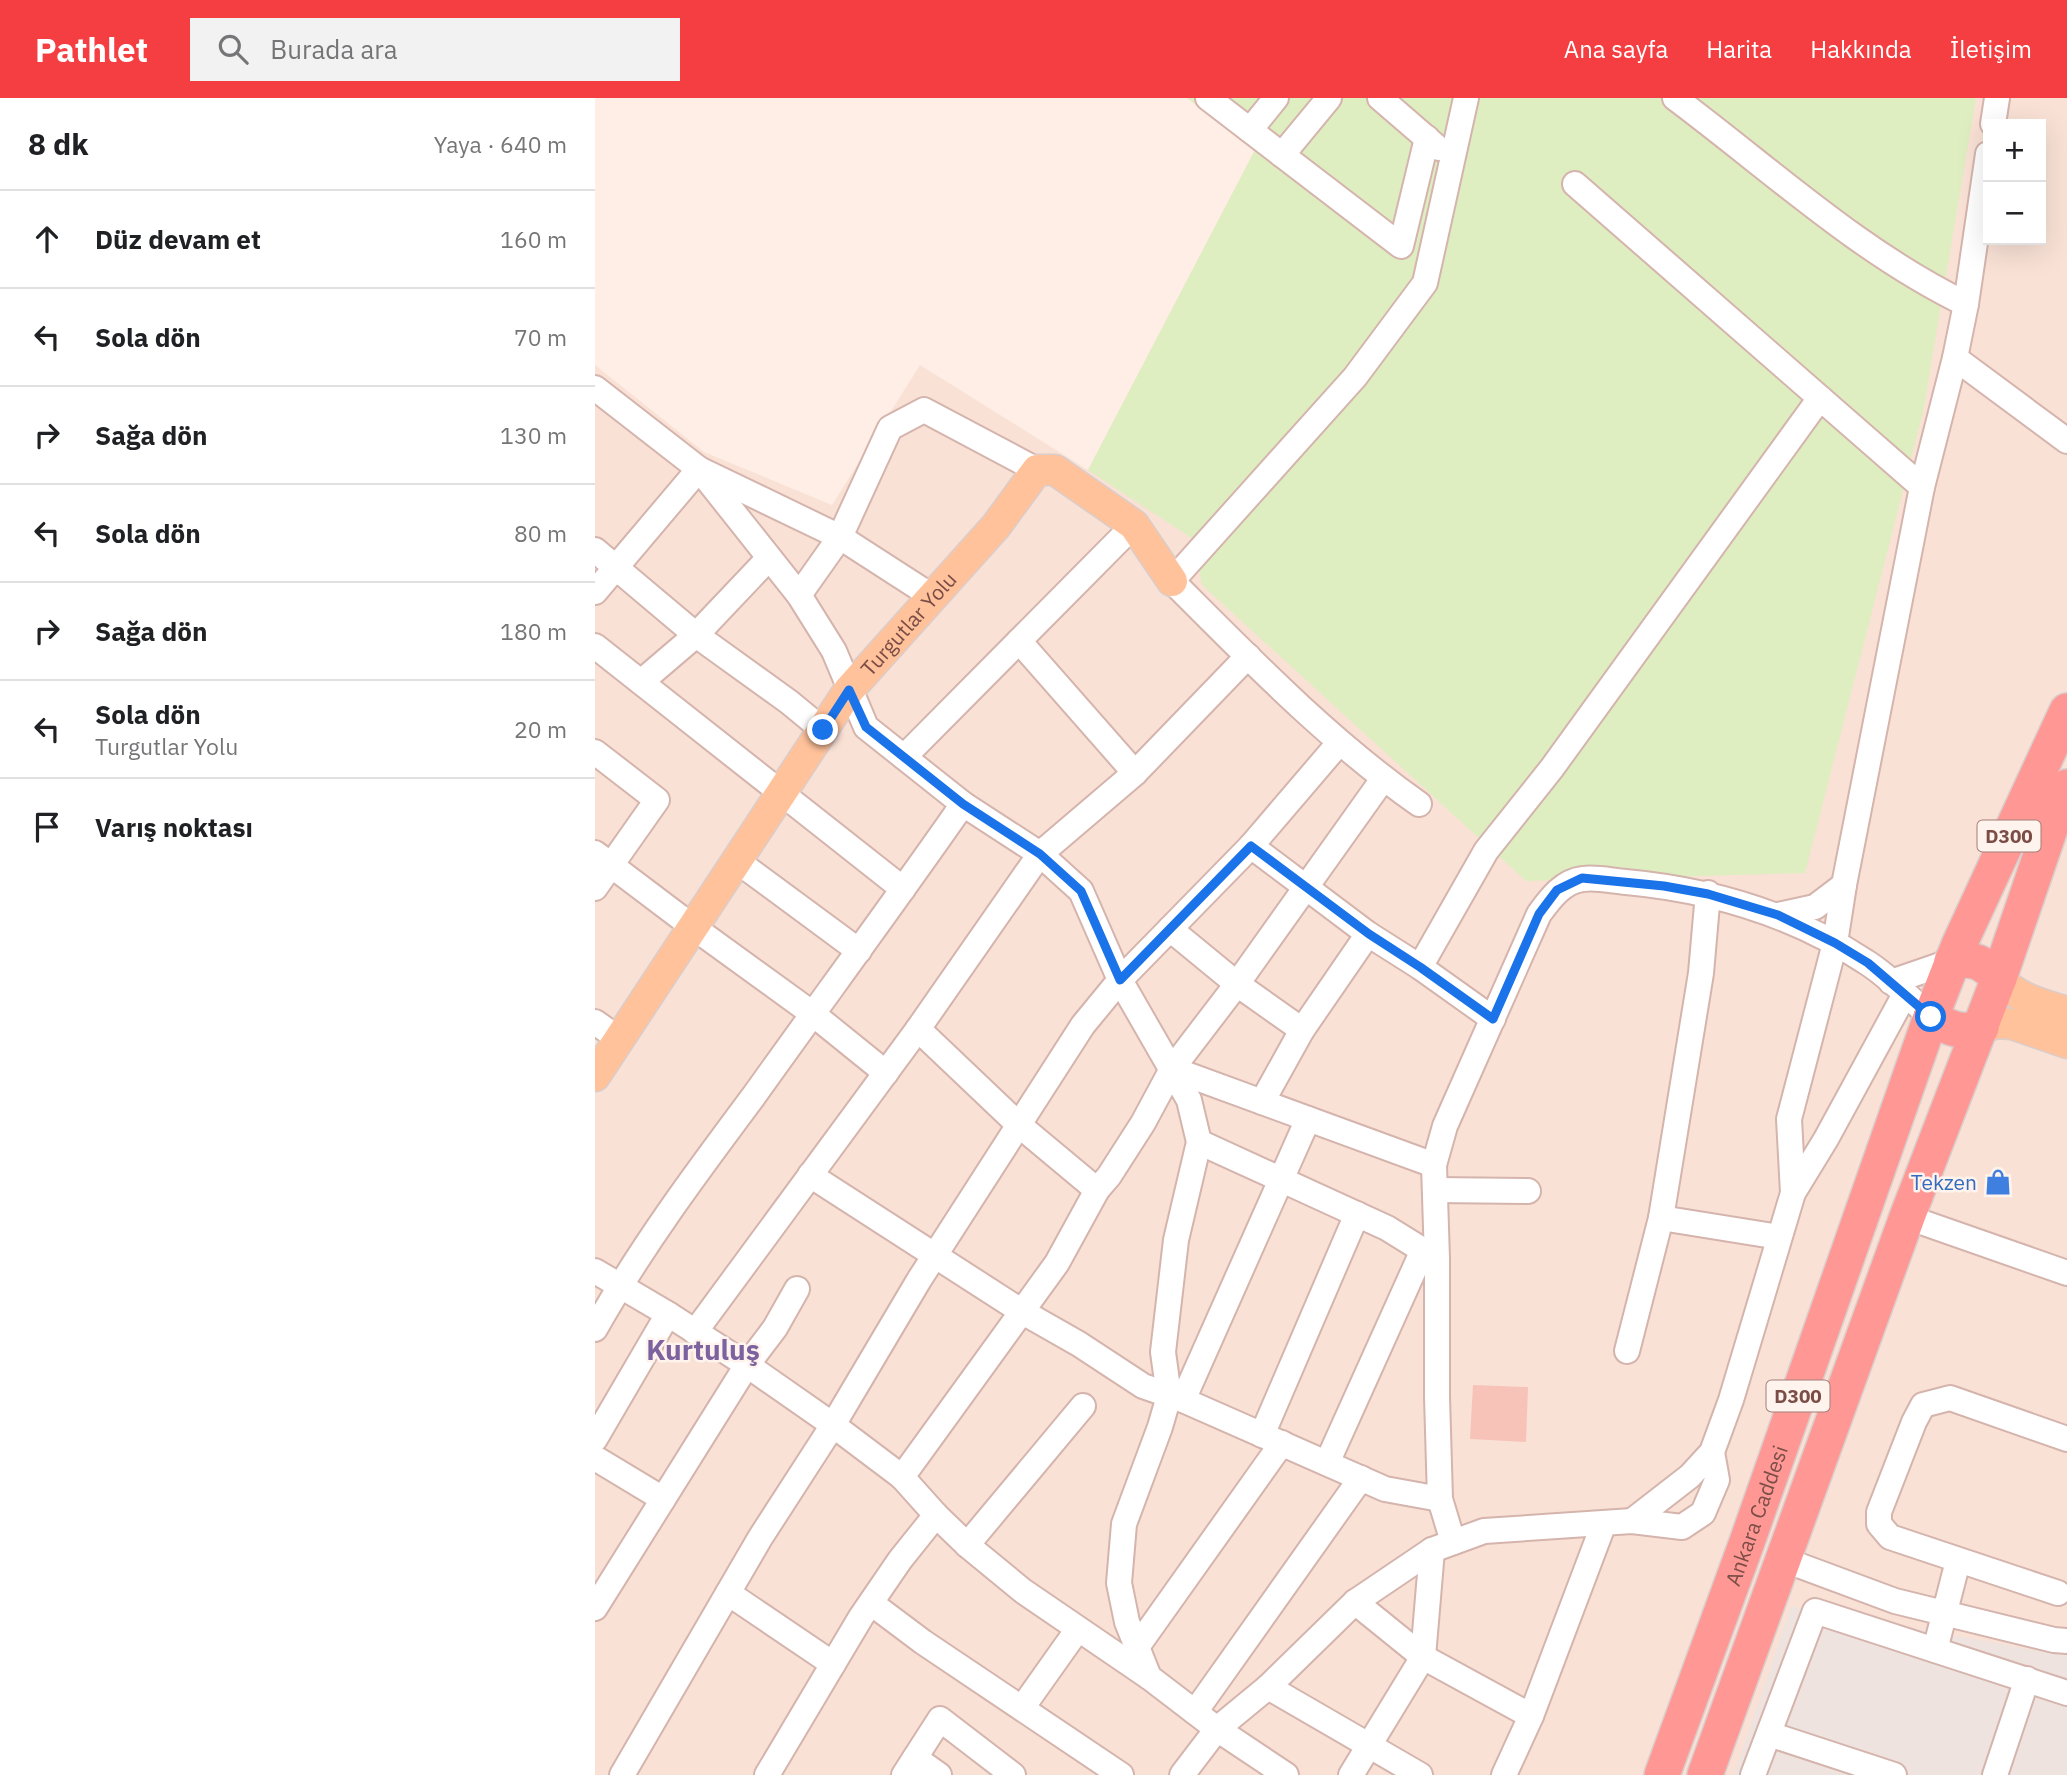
<!DOCTYPE html>
<html lang="tr">
<meta charset="utf-8">
<style>
body{margin:0;font-family:"IBM Plex Sans",sans-serif;background:#f2f2f2;color:#202124}
.controls{position:absolute;right:21px;top:21px;display:grid;overflow:hidden;border-radius:0px;box-shadow:0 7px 28px #0002}
.controls button{width:63px;height:63px;display:grid;place-items:center;padding:0;border:0;border-bottom:2px solid #e0e0e0;background:#fff;color:#202124;font:35px sans-serif}
.stop{position:absolute;width:21px;height:21px;margin:-16px;border:5px solid #1a73e8;border-radius:50%;background:#fff}
.stop.end{background:#1a73e8;border-color:#fff;box-shadow:0 2px 7px #0008}
.list{margin:0;padding:0;list-style:none}
h2{display:flex;justify-content:space-between;align-items:center;height:91px;margin:0;padding:0 28px;font-size:30px}
h2 small{font-size:23px;font-weight:400;color:#757577}
.list li{display:grid;grid-template-columns:46px 1fr auto;gap:21px;align-items:center;box-sizing:border-box;height:98px;padding:0 28px;border-top:2px solid #e0e0e0}
.list b{display:block;font-size:26px;white-space:nowrap}
.list p{margin:0;font-size:23px;white-space:nowrap;color:#757577}
.list em{font-size:23px;font-style:normal;color:#757577}
.icon{flex:none;width:38px;height:38px;fill:none;stroke:currentColor;stroke-width:2;stroke-linecap:round;stroke-linejoin:round}
.map{position:relative;flex:none;width:1472px;height:1677px;overflow:hidden}
header{display:flex;align-items:center;gap:42px;box-sizing:border-box;height:98px;padding:0 35px;background:#f53e41;color:#fff}
header strong{font-size:33px}
nav{display:flex;gap:38px;margin-inline-start:auto;font-size:24px}
.search{width:490px;height:63px;background:#f2f2f2;display:flex;align-items:center;gap:18px;box-sizing:border-box;padding:0 24px;border-radius:0px;color:#757577;font-size:26px}
main{display:flex}
aside{flex:1;background:#fff}
.map>svg:first-child{display:block}
.residential{fill:#f9e1d5;fill-rule:evenodd}
.industrial{fill:#eee3df}
.green{fill:#deeec1}
.building{fill:#f7c3b9}
.lines{fill:none;stroke-linecap:round;stroke-linejoin:round}
.minor-casing{stroke:#d4b4ac;stroke-width:28}
.major-casing{stroke:#dacdcb;stroke-width:33}
.highway-casing{stroke:#dacdcb;stroke-width:38}
.minor{stroke:#fff;stroke-width:24}
.major{stroke:#ffc29b;stroke-width:30}
.highway{stroke:#ff9895;stroke-width:35}
.route{stroke:#1a73e8;stroke-width:9}
.labels{text-anchor:middle;dominant-baseline:central;stroke-width:5;stroke-linejoin:round;paint-order:stroke}
.shield{fill:#fff4ed;stroke:#a37f79;stroke-width:2}
.shield-label{font-size:19px;font-weight:bold;fill:#7b4d47}
.street-label{font-size:21px;fill:#7b4d47;stroke:#fff4ed}
.shop-label{font-size:21px;fill:#366cbe;stroke:#fff4ed;text-anchor:end}
.district-label{font-size:28px;font-weight:bold;fill:#7c629f;stroke:#fff4ed}
</style>
<header>
<strong>Pathlet</strong>
<div class="search"><svg class="icon" aria-label="search" viewBox="0 0 24 24"><circle cx="10" cy="10" r="6"/><path d="M15 15l6 6"/></svg>Burada ara</div>
<nav><a>Ana sayfa</a><a>Harita</a><a>Hakkında</a><a>İletişim</a></nav>
</header>
<main>
<aside>
<h2>8 dk<small>Yaya · 640 m</small></h2>
<ul class="list">
<li><svg class="icon" aria-label="ahead" viewBox="0 0 24 24"><path d="M12 20V5M6 11l6-6 6 6"/></svg><div><b>Düz devam et</b></div><em>160 m</em></li>
<li><svg class="icon" aria-label="left" viewBox="0 0 24 24"><path d="M17 20v-9H6M10 6l-5 5 5 5"/></svg><div><b>Sola dön</b></div><em>70 m</em></li>
<li><svg class="icon" aria-label="right" viewBox="0 0 24 24"><path d="M7 20v-9h11M14 6l5 5-5 5"/></svg><div><b>Sağa dön</b></div><em>130 m</em></li>
<li><svg class="icon" aria-label="left" viewBox="0 0 24 24"><path d="M17 20v-9H6M10 6l-5 5 5 5"/></svg><div><b>Sola dön</b></div><em>80 m</em></li>
<li><svg class="icon" aria-label="right" viewBox="0 0 24 24"><path d="M7 20v-9h11M14 6l5 5-5 5"/></svg><div><b>Sağa dön</b></div><em>180 m</em></li>
<li><svg class="icon" aria-label="left" viewBox="0 0 24 24"><path d="M17 20v-9H6M10 6l-5 5 5 5"/></svg><div><b>Sola dön</b><p>Turgutlar Yolu</p></div><em>20 m</em></li>
<li><svg class="icon" aria-label="arrive" viewBox="0 0 24 24"><path d="M6 21V4h12l-3 4 3 4H6"/></svg><div><b>Varış noktası</b></div></li>
</ul>
</aside>
<div class="map">
<svg width="1472" height="1677" viewBox="0 0 1472 1677">
<rect width="100%" height="100%" fill="#feeee5"/>
<!-- residential -->
<path class="residential" d="M592,0H1472V1677H0V267L109,354L237,407L325,267L493,372L660,52ZM1393,26H1446V142H1393Z"/>
<!-- industrial -->
<path class="industrial" d="M1196,1508L1472,1558V1677H1139Z"/>
<!-- green -->
<path class="green" d="M592,0H1381L1328,314L1210,775L931,783L607,487L598,441L493,372L660,52Z"/>
<!-- building -->
<path class="building" d="M878,1287L933,1289L931,1344L875,1341Z"/>
<g class="lines">
<!-- minor casing -->
<g class="minor-casing">
<g id="minor">
<path d="M613,0L806,148L832,40"/>
<path d="M785,0L843,50"/>
<path d="M1080,0C1175,71 1264,154 1371,206"/>
<path d="M1398,26L1402,0"/>
<path d="M655,32L681,0"/>
<path d="M687,57L734,0"/>
<path d="M980,86L1327,389"/>
<path d="M1360,260L1472,343"/>
<path d="M0,290L104,371L204,497L239,553L271,629L368,706L445,756L486,793L525,882L594,1002L604,1044L581,1142L568,1254L574,1298L565,1329L529,1426L524,1485L532,1524L554,1579L622,1631L691,1677"/>
<path d="M0,452L101,537L194,604L228,632"/>
<path d="M0,494L104,371L245,439L338,499"/>
<path d="M204,497L245,439L295,330L329,312L442,372"/>
<path d="M424,543L540,675"/>
<path d="M0,548L308,791"/>
<path d="M46,584L101,537L174,460"/>
<path d="M0,654L62,702L0,790"/>
<path d="M309,659L539,427"/>
<path d="M824,706C733,642 655,561 577,483L760,279L830,185L871,0"/>
<path d="M656,748L773,836L825,869L898,921"/>
<path d="M0,755L98,829L218,916L291,975"/>
<path d="M142,763L264,853"/>
<path d="M1183,817L1220,809L1249,787"/>
<path d="M575,831L642,886L707,932"/>
<path d="M825,869L891,753L957,670L1225,300"/>
<path d="M1296,884L1357,863"/>
<path d="M0,924L24,941"/>
<path d="M323,931L424,1027L502,1092"/>
<path d="M577,971L642,886L788,681"/>
<path d="M667,1004L707,932L773,836"/>
<path d="M604,1044L792,1130L842,1161"/>
<path d="M215,1077L426,1213L484,1246L548,1288L588,1302L790,1391L845,1401"/>
<path d="M840,1092L933,1093"/>
<path d="M1198,1095L1194,1021L1240,845L1249,787L1327,389L1360,260L1371,206L1393,56"/>
<path d="M1312,1119L1472,1175"/>
<path d="M1066,1120L1184,1139"/>
<path d="M0,1173L73,1216L152,1267L238,1327L307,1379L341,1417L372,1447L428,1493L554,1579"/>
<path d="M0,1231C46,1149 102,1074 158,999C228,901 299,805 368,706"/>
<path d="M100,1234L323,931L445,756L540,675L653,558"/>
<path d="M1032,1253L1066,1120L1106,875L1113,795"/>
<path d="M588,1302L713,1021"/>
<path d="M667,1337L762,1116"/>
<path d="M0,1341L73,1216"/>
<path d="M0,1360L68,1401"/>
<path d="M732,1365L828,1152"/>
<path d="M307,1379L462,1165L502,1092L514,1078L548,1025L577,971L839,1067"/>
<path d="M1037,1423L1095,1378L1117,1354L1136,1302L1198,1095L1231,1041L1310,896"/>
<path d="M858,1444L845,1401L842,1299V1161L839,1067L850,1028L944,816C955,801 968,783 988,781C1002,779 1017,783 1031,784C1118,792 1198,816 1271,864C1295,879 1315,901 1336,919"/>
<path d="M372,1447L488,1308"/>
<path d="M1187,1461L1300,1503L1459,1542L1472,1543"/>
<path d="M133,1495L238,1566"/>
<path d="M1463,1495L1295,1439L1284,1426V1414L1319,1324L1328,1307L1355,1300L1472,1341"/>
<path d="M760,1504L828,1559L936,1618"/>
<path d="M276,1505L328,1544L526,1677"/>
<path d="M0,1510L152,1267L180,1230L202,1191"/>
<path d="M542,1549L687,1345"/>
<path d="M1340,1552L1363,1463"/>
<path d="M673,1589L825,1677"/>
<path d="M427,1610L483,1531"/>
<path d="M600,1614L766,1380"/>
<path d="M1174,1636L1299,1677"/>
<path d="M320,1660L344,1677"/>
<path d="M27,1677L165,1440L238,1327L324,1182L488,927L525,882L656,748L744,645"/>
<path d="M172,1677L266,1519L305,1462L341,1417"/>
<path d="M309,1677L345,1621L418,1677"/>
<path d="M587,1677L622,1631L673,1589L760,1504L837,1452L889,1433L1037,1423L1087,1429L1108,1415L1122,1382L1117,1354"/>
<path d="M756,1677L828,1559L837,1452"/>
<path d="M909,1677L936,1618L1009,1425"/>
<path d="M1158,1677L1220,1513L1472,1595"/>
<path d="M1400,1677L1432,1581"/>
</g>
</g>
<!-- major casing -->
<g class="major-casing">
<g id="major">
<path d="M1404,880C1422,901 1447,906 1472,914"/>
<path d="M1386,930L1402,925L1417,926L1472,945"/>
<path id="s1" d="M0,978L254,592L401,428L442,372H460L539,427L577,483"/>
</g>
</g>
<!-- highway casing -->
<g class="highway-casing">
<g id="highway">
<path d="M1404,880L1459,719L1472,689"/>
<path d="M1386,930C1366,936 1353,930 1336,919L1364,847L1472,613"/>
<path id="s2" d="M1067,1677L1152,1444L1336,919"/>
<path d="M1110,1677L1312,1119L1404,880C1387,864 1381,860 1357,863"/>
</g>
</g>
<!-- minor -->
<use href="#minor" class="minor"/>
<!-- major -->
<use href="#major" class="major"/>
<!-- highway -->
<use href="#highway" class="highway"/>
</g>
<g class="lines">
<!-- route -->
<path class="route" d="M228,632L254,592L271,629L368,706L445,756L486,793L525,882L656,748L774,836L825,869L898,921L944,816L962,792L987,780L1069,788L1113,796L1183,817L1240,845L1273,865L1336,919"/>
</g>
<!-- icons -->
<defs>
<g id="shop-bare" transform="scale(2.1)"><path d="M-5-2.5h2.3a2.7 3.5 0 0 1 5.4 0H5L5.5 6h-11ZM-1.5-2.5h3a1.5 2.3 0 0 0-3 0Z" fill="#3f7fe0" stroke="#fff4ed" stroke-width="2.5" paint-order="stroke"/></g>
</defs>
<g fill-rule="evenodd">
<use href="#shop-bare" x="1403" y="1084"/>
</g>
<g class="labels">
<!-- shield labels -->
<g class="shield">
<rect x="1382.5" y="722.5" width="63" height="31" rx="5"/>
<rect x="1171.5" y="1282.5" width="63" height="31" rx="5"/>
</g>
<g class="shield-label">
<text x="1414" y="738">D300</text>
<text x="1203" y="1298">D300</text>
</g>
<!-- street labels -->
<g class="street-label">
<text stroke="none"><textPath href="#s1" startOffset="551">Turgutlar Yolu</textPath></text>
<text stroke="none"><textPath href="#s2" startOffset="276">Ankara Caddesi</textPath></text>
</g>
<!-- shop labels -->
<g class="shop-label">
<text x="1382" y="1084">Tekzen</text>
</g>
<!-- district labels -->
<g class="district-label">
<text x="108" y="1251">Kurtuluş</text>
</g>
</g>
</svg>
<div class="controls">
<button>+</button>
<button>−</button>
</div>
<div class="stop" style="left:1336px;top:919px"></div>
<div class="stop end" style="left:228px;top:632px"></div>
</div>
</main>
